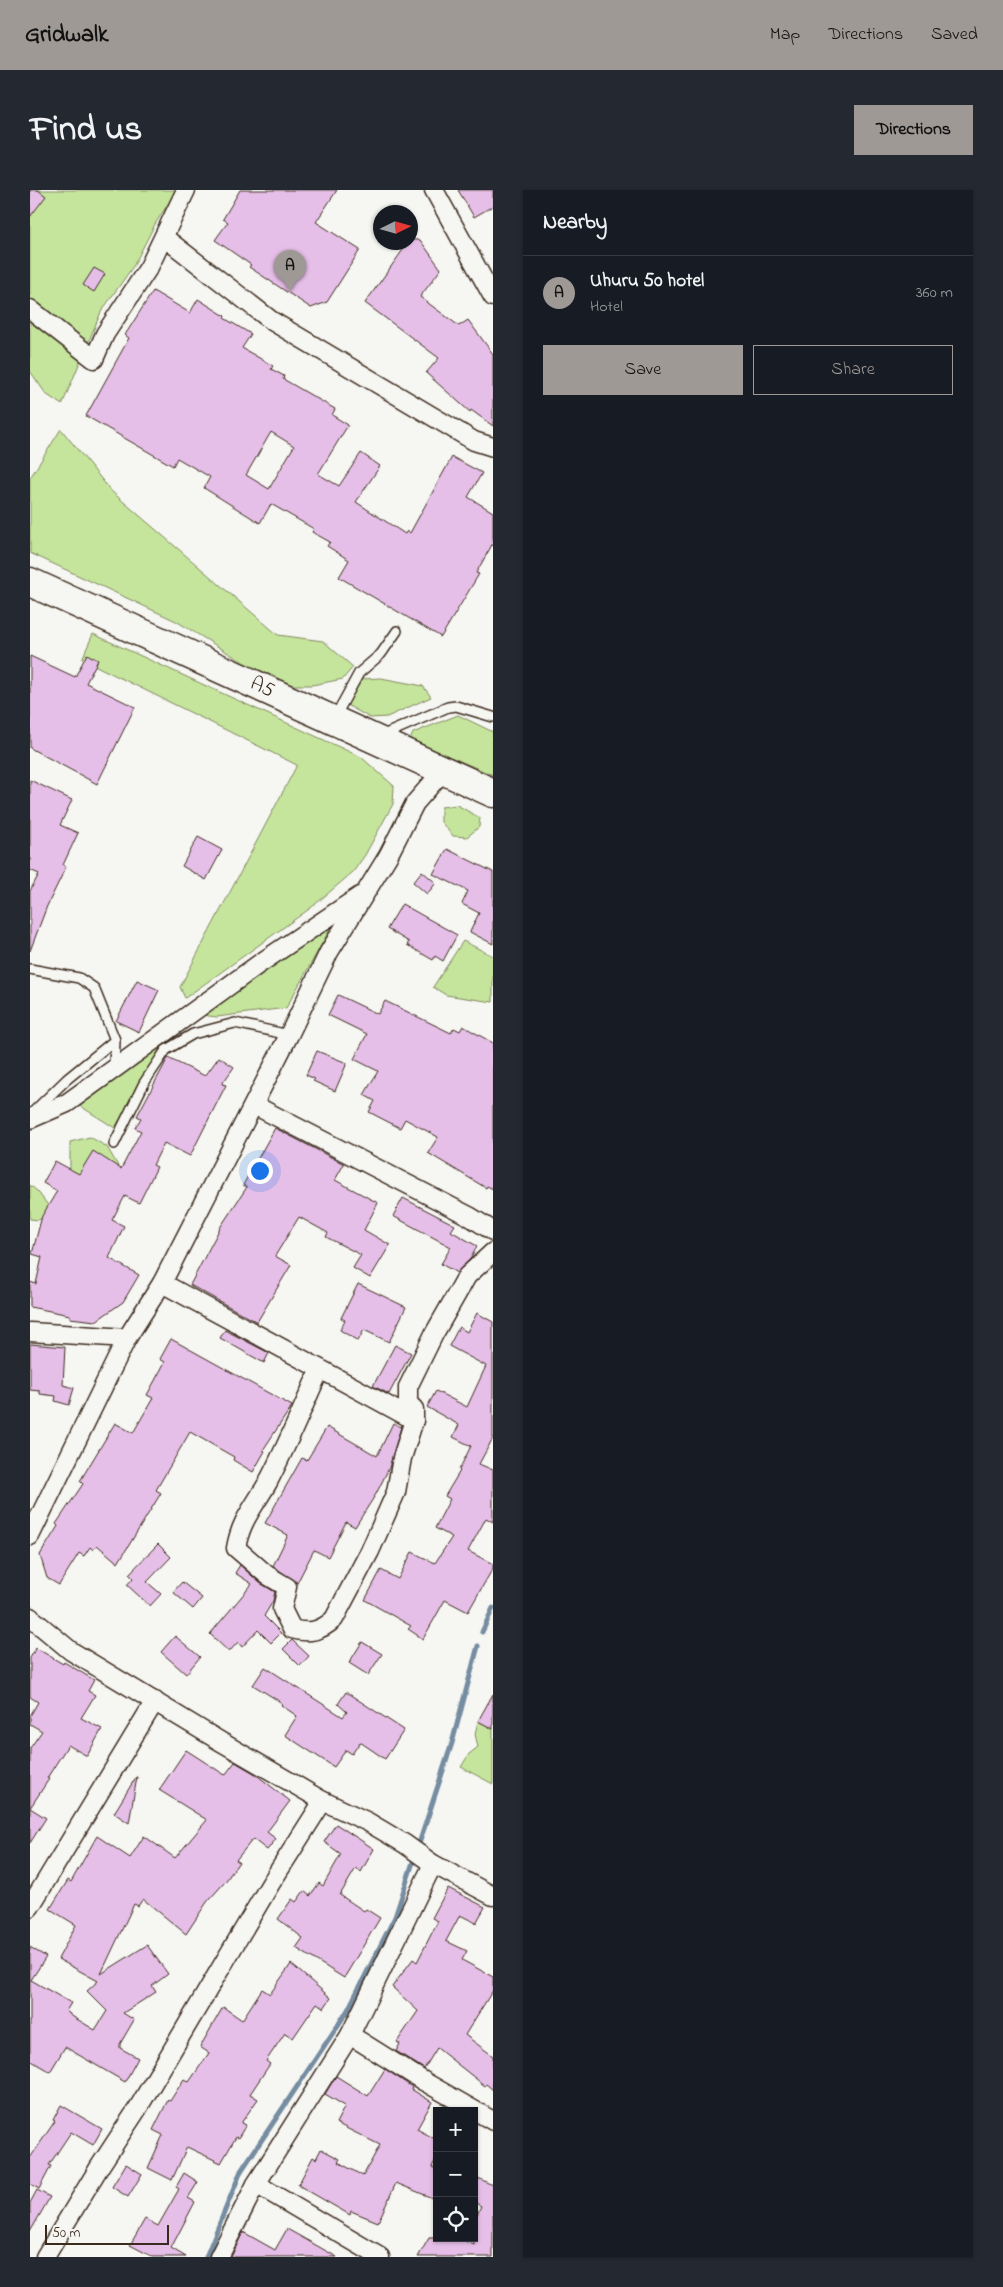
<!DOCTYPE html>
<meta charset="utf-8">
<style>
body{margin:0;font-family:"Indie Flower",sans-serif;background:#242831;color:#f1f3f6}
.controls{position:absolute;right:15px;bottom:15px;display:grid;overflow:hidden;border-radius:0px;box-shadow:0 1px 4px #0004}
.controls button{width:45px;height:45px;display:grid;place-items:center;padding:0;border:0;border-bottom:1px solid #363941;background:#171b24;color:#f1f3f6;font:25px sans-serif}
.compass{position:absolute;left:343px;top:15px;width:45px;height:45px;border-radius:50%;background:#171b24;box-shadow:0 1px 4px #0004;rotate:85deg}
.scale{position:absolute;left:15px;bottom:12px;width:124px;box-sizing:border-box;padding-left:5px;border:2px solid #3b2a1e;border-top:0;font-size:14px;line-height:18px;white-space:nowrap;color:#3b2a1e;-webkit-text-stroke:4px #f6f6f2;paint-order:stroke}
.you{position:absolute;left:229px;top:980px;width:18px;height:18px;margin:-12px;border:4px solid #fff;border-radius:50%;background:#1a73e8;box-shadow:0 0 0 8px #1a73e833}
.badge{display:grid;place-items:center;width:32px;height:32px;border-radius:50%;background:#9f9995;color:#111;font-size:16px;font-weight:700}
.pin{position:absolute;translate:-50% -41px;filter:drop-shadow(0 1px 2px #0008)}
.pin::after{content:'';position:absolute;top:26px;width:18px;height:15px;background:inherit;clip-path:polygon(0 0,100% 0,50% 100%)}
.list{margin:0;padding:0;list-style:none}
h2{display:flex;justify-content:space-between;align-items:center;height:65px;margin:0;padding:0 20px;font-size:21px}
h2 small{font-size:16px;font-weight:400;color:#9ea1a6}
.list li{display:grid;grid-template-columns:32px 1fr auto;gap:15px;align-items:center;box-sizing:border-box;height:75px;padding:0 20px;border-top:1px solid #363941}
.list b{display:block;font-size:19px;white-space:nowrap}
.list p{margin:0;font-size:16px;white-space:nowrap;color:#9ea1a6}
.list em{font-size:16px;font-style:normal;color:#9ea1a6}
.actions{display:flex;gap:10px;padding:15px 20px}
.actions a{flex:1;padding:11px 0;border:1px solid #9f9995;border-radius:0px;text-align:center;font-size:18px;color:#9f9995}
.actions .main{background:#9f9995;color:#111}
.icon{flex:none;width:28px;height:28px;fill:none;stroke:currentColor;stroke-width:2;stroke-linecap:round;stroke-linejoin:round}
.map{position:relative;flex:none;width:463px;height:2067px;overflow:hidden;border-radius:0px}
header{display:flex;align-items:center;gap:30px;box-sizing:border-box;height:70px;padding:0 25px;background:#9f9995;color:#111}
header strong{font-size:24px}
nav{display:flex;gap:28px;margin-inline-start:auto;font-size:18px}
.intro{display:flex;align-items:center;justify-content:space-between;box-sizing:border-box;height:120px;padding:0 30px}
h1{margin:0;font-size:35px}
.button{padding:12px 22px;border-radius:0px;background:#9f9995;color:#111;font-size:18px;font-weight:700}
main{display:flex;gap:30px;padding:0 30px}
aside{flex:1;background:#171b24;border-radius:0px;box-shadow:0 1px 4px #0004}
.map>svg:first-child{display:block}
.green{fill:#c5e59d;stroke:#80885e}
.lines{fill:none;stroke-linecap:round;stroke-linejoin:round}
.stream{stroke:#758ca1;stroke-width:5}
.building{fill:#e6bfe8;stroke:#3b2a1e;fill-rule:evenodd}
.lane-casing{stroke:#3b2a1e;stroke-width:12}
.street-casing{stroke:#3b2a1e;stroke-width:21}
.highway-casing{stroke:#3b2a1e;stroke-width:31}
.lane{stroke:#f6f6f2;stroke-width:9}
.street{stroke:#f6f6f2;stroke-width:18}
.highway{stroke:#f6f6f2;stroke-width:28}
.labels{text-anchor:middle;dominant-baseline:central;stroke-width:4.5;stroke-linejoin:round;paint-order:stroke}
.street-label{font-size:20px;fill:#3b2a1e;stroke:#f6f6f2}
</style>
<header>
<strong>Gridwalk</strong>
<nav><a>Map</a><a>Directions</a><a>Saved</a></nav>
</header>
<div class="intro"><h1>Find us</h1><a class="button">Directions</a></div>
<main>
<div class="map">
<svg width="463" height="2067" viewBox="0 0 463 2067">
<rect width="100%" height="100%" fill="#f6f6f2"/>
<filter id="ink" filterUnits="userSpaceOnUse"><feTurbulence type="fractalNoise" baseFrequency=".02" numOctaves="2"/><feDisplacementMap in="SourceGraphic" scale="10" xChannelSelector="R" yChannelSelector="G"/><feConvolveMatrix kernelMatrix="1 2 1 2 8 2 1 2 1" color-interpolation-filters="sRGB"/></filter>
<g filter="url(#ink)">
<!-- green -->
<g class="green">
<path d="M0,0H147L125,34L104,75L71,122L32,215L16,204L0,181Z"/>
<path d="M31,239L81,301L248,445L293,451L323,477L313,489L282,495H258L213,472L146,431L0,363V288Z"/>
<path d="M63,444L331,567L364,596L363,614L335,665L323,682L282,717L155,808L150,797L267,575L52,469Z"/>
<path d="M351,488L393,496L401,507L357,527L340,528L317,515L332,489Z"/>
<path d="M428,525L463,542V585L380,550L383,543Z"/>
<path d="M427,615L450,628L449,637L437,647L423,646L411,632V617Z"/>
<path d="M313,716L256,818L187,827L171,825Z"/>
<path d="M433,751L463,766V812L416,805L403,797Z"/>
<path d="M131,857L85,938L50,916Z"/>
<path d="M60,947L77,957L88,976L68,996L40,982V952Z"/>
<path d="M0,995L8,1002L20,1018L17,1026L8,1030L0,1029Z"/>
<path d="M448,1531L463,1539V1594L431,1577L439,1564L448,1557L445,1544Z"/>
</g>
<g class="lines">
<!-- stream -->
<g class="stream">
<path d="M452,1442L463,1418"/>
<path d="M176,2067L211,1981L318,1820L365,1727L422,1553L448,1456"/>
</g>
</g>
<!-- building -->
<g class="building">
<path d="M0,0H8L16,6L0,27Z"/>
<path d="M210,0H307L286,32L330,60L297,112L281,118L219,77L221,75L185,50L198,32L193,29Z"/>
<path d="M428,0H463V16L444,27Z"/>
<path d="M380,50H390L411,79L390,107L429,136L438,130L463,164V236L441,220L440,222L396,183L409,168L335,113Z"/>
<path d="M64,78L75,84L64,102L53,95Z"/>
<path d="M123,101L160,123L168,109L195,126L194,128L221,144L212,158L243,176L241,179L254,186L253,189L305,219L302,225L318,235L288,284L309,296L331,263L350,276L326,312L375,344L377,341L380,343L422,267L452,283L438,307L463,322V353L446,383L449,384L411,447L309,387L319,370L297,356L300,352L282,342L284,339L241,314L230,333L174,298L180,287L147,268L143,276L56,226L99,148L95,145ZM241,242L264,256L239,299L216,285Z"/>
<path d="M57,464L68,470L56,493L105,517L67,594L0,558V466L45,487Z"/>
<path d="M0,590L42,610L30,635L48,643L33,675L36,677L17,716L0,761V701L9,684L0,680Z"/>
<path d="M168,647L192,660L176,690L152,676Z"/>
<path d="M417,659L463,682V754L440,742L449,723L432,714L438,701L403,684Z"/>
<path d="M392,681L406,693L397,704L383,692Z"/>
<path d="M372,714L427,745L413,771L405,766L403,770L377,755L379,752L357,739Z"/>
<path d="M107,790L129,800L109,842L86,831Z"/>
<path d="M308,805L348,824L355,811L421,843L424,838L430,841L433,836L463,853V999L457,996L456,998L398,963L408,947L375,929L370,938L339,922L345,911L334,905L348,881L324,869L337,844L298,825Z"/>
<path d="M287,861L317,873L305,901L283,891L285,889L276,885Z"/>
<path d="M189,867L204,877L192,894L196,895L160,966L134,953L123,975L127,977L109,1013L95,1006L82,1030L94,1036L79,1068L109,1085L93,1112L66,1131L40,1128V1125L0,1117V1092L6,1094L12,1067L2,1064L12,1026L27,1001L13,993L25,971L49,984L63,961L91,979L111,941L105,938L111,928L107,926L138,868L175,886Z"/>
<path d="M245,938L314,974L305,990L348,1013L334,1040L360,1055L340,1088L323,1078L331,1065L296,1047L298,1043L269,1027L245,1066L261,1075L227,1132L160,1095L191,1036L217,997L213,995Z"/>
<path d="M373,1008L425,1035L421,1041L447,1056L441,1068L427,1083L411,1074L421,1057L363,1026Z"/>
<path d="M328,1094L376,1117L359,1152L334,1140L328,1151L310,1140L315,1130L311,1128Z"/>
<path d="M447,1123L463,1132V1248L449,1274L463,1280V1332L456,1328L438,1361L463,1374V1378L438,1422L415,1410L393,1449L378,1439L381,1436L335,1410L351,1380L368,1389L382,1362L405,1373L422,1347L405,1338L420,1309L415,1306L430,1281L429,1280L441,1256L423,1247L429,1235L397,1217L406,1201L437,1217L456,1176L419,1156L429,1137L437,1142Z"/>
<path d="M195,1140L239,1163L234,1173L190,1148Z"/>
<path d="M141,1149L262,1216L233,1260L235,1261L223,1282L203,1270L204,1267L160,1242L126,1300L131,1303L88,1373L67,1355L63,1360L60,1357L54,1366L49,1363L29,1395L17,1388L10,1365L28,1336L26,1334L53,1294L50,1291L85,1233L103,1243L123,1208L117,1205L135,1172L130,1169Z"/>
<path d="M0,1154L35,1157L33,1195L44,1198L39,1215L25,1211L26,1206L10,1204V1201L0,1200Z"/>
<path d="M365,1155L381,1163L359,1204L343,1196Z"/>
<path d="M363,1233L371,1237L359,1278L346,1304L325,1337L316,1332L298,1367L284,1360L267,1393L243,1376L258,1345L235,1333L272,1268L277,1270L297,1237L347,1266Z"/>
<path d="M128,1354L141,1367L117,1392L131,1404L120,1416L97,1395L103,1388L99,1384Z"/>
<path d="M210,1375L230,1393L245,1402L243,1411L234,1426L251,1443L241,1453L228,1440L212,1457L208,1452L199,1462L180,1444L222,1394L205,1383Z"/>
<path d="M152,1392L172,1408L163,1419L143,1402Z"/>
<path d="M145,1446L170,1467L156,1484L131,1462Z"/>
<path d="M262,1450L279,1466L270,1476L253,1459Z"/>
<path d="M332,1452L352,1464L338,1485L319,1473Z"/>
<path d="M6,1458L33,1474L34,1472L64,1490L58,1501L65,1505L51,1528L72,1539L57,1566L38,1555L17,1588L19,1589L0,1618L16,1628L0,1653V1558L12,1541L0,1534V1526L8,1512L0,1507V1468Z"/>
<path d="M235,1477L313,1527L317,1522L308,1514L316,1502L374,1540L355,1569L330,1552L322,1564L316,1560L304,1577L255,1545L267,1526L251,1515L252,1513L223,1495Z"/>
<path d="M463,1504V1539L448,1531Z"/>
<path d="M156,1560L195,1585L205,1572L224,1583L260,1611L237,1642L246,1649L237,1660L223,1649L206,1670L209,1672L195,1692L177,1712L156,1744L113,1709L108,1716L104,1714L71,1784L117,1755L138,1784L122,1796L126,1802L93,1823L104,1830L90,1854V1858L108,1868L95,1892L35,1857L20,1882L0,1870V1757L16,1767L1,1790L41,1813L36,1821L40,1824V1825L65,1840L77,1821L57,1801L68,1791L28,1769L46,1735L20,1719L38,1690L41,1692L67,1646L100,1668L114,1646L145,1668L177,1630L129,1600Z"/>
<path d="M106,1587H107L99,1633L84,1623Z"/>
<path d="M306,1634L344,1659L331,1682L326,1678L310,1705L334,1721L336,1719L350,1728L314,1788L266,1758L273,1748L248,1729L262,1709L266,1712L274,1701L280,1706L289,1693L293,1696L311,1664L294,1652Z"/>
<path d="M418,1698L455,1717L446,1733L430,1725L416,1751L437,1761L432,1770L463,1787V1800L435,1845L463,1866V1900L456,1894L455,1896L407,1858L394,1879L366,1861L370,1854L367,1852L388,1821L362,1797L383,1769L387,1772L408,1731L402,1728Z"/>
<path d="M261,1774L301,1808L294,1818L287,1813L263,1848L255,1843L236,1871L240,1874L220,1904L228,1909L211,1933L216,1935L208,1948L206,1947L191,1973L157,1957L142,1990L118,1978L133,1945L123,1940L138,1910L140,1911L154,1889L159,1892L179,1863L170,1857L193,1817L212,1830L232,1799L240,1804Z"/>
<path d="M355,1879L382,1897L381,1899L402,1912L387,1939L407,1950V1967L402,1977L407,1980V2010L366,1993L348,2032L321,2021L320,2025L268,1995L283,1967L286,1969L291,1959L310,1969L308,1972L333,1986L350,1955L306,1933L315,1916L295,1904L306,1886L338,1906Z"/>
<path d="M31,1915L72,1939L63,1955L41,1942L19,1975L21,1976L9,1999L0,1994V1968L25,1931L23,1930Z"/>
<path d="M96,1974L112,1984L98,2007L82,1997Z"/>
<path d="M154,1983L168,1992L158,2008L165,2012L141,2058L156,2067H123L100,2055L115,2029L128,2036L149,1999L146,1997Z"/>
<path d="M444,1986L462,1995L463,1993V2067H388L399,2048H429L444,2055V2031L451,2016L444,2012Z"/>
<path d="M7,2000L20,2007L0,2042V2013Z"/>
<path d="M257,2039L307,2067H201L213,2042L245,2060Z"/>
</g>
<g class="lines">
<!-- lane casing -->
<g class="lane-casing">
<g id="lane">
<path d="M305,527L329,483L351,464L367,441"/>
<path d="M351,546L418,517L426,516L463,527"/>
<path d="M0,779L49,788L64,798L85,850L84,878"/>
<path d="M2,923L37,889L85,850"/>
<path d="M84,954L114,893L136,860L163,844L205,833L259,845"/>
</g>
</g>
<!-- street casing -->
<g class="street-casing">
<g id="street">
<path d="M404,0L463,107"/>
<path d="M135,48L242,131L444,251L463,257"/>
<path d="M0,119L64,169L75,144L119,77L156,0"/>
<path d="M224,915L439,1026L463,1041"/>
<path d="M0,929L37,913L229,774L330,706"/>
<path d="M132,1093L384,1230"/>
<path d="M0,1142L97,1148"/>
<path d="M290,1179C273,1217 257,1256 238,1292C225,1316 211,1329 206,1358L237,1385L257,1397L252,1419L262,1439C279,1444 291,1441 304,1429L340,1361L366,1302L372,1268L384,1230V1219L378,1213V1197L404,1144L437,1086L463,1062"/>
<path d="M0,1346L97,1148L132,1093L259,845L299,762L358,666L385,613L413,581"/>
<path d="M0,1427L41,1461L188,1550L293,1611L338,1632L375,1654L403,1674L463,1706"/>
<path d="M0,1717L125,1511"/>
<path d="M320,1845L395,1892L463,1931"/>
<path d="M226,1994L350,2067"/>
<path d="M15,2067L70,1976L108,1918L241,1693L293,1611"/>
<path d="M189,2067L226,1994L320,1845L403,1674"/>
</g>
</g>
<!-- highway casing -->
<g class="highway-casing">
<path id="highway" d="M0,392L463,603"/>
</g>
<!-- lane -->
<use href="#lane" class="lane"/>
<!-- street -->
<use href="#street" class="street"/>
<!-- highway -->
<use href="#highway" class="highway"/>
</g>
</g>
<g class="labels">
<!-- street labels -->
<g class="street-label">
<text transform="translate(232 498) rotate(24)">A5</text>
</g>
</g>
</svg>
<div class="controls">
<button>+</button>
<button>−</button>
<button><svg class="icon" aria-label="locate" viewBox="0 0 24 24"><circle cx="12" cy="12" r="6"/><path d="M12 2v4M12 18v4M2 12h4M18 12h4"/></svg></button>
</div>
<svg class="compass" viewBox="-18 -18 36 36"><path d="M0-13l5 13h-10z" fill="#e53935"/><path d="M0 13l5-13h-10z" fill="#9ea1a6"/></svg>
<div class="scale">50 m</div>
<div class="you"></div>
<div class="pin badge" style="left:260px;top:101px">A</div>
</div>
<aside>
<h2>Nearby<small></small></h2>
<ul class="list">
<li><span class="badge">A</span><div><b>Uhuru 50 hotel</b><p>Hotel</p></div><em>360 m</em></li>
</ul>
<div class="actions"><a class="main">Save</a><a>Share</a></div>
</aside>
</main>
